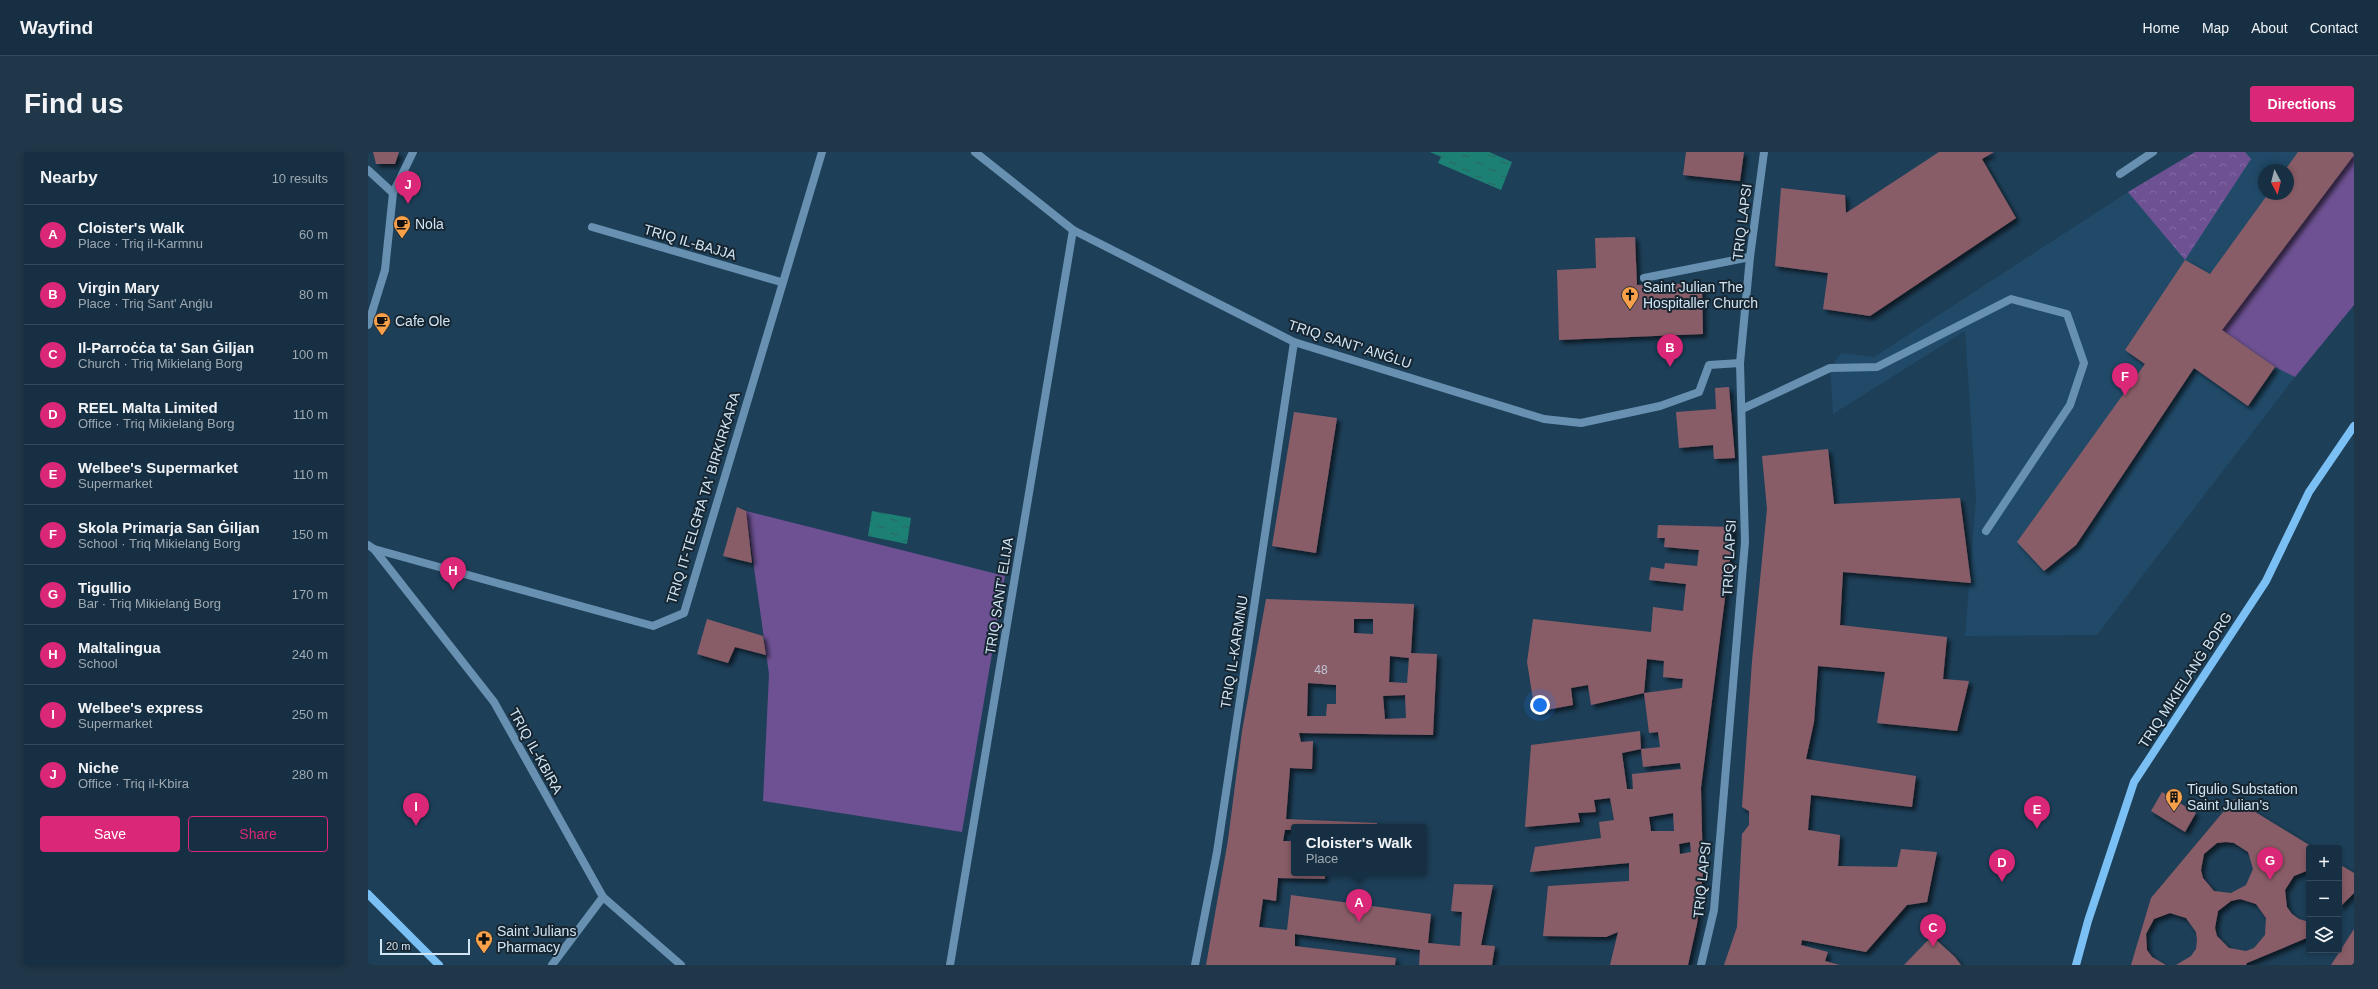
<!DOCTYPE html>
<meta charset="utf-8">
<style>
body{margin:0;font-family:Helvetica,sans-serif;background:#1f3749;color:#f1f3f6}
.controls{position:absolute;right:12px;bottom:12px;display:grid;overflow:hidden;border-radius:4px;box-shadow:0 2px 6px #0003}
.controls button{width:36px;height:36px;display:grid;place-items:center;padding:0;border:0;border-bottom:1px solid #354a5b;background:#162f42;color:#f1f3f6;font:20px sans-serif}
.compass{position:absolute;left:1890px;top:12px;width:36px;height:36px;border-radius:50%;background:#162f42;box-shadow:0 2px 6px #0003;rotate:173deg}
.scale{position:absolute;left:12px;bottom:10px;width:90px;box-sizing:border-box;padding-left:4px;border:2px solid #d1e5f4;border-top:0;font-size:11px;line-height:14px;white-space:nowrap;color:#d1e5f4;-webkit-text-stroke:3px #162530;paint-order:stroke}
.you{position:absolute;left:1172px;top:553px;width:14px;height:14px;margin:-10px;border:3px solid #fff;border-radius:50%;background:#1a73e8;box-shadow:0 0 0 6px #1a73e833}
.badge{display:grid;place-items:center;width:26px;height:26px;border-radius:50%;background:#db2777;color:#fff;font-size:13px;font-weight:700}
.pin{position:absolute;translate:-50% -33px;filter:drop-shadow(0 1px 2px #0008)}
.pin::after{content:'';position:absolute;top:21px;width:14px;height:12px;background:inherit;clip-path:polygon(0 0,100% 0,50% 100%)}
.popup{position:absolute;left:923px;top:672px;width:136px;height:52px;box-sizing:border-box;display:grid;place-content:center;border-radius:4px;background:#162f42;filter:drop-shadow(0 1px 3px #0005);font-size:13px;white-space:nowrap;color:#9ea9b2}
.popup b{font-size:15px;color:#f1f3f6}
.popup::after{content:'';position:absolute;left:50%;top:100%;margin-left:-8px;border:8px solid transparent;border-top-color:#162f42}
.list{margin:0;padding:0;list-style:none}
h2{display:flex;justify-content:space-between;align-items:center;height:52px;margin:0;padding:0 16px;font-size:17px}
h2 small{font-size:13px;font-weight:400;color:#9ea9b2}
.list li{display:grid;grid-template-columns:26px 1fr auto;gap:12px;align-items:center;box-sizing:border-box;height:60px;padding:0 16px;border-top:1px solid #354a5b}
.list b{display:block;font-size:15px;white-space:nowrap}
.list p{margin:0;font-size:13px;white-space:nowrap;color:#9ea9b2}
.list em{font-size:13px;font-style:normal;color:#9ea9b2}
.actions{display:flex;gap:8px;padding:12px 16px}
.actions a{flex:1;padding:9px 0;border:1px solid #db2777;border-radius:4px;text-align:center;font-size:14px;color:#db2777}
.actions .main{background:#db2777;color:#fff}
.icon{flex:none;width:22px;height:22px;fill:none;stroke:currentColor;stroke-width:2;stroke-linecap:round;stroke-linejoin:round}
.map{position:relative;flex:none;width:1986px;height:813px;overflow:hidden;border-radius:4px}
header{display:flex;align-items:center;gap:24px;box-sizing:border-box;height:56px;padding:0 20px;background:#162f42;border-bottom:1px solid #354a5b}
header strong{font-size:19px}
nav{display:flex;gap:22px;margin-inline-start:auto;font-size:14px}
.intro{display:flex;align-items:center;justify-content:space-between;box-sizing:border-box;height:96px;padding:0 24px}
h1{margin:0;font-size:28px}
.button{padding:10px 18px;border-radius:4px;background:#db2777;color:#fff;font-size:14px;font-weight:700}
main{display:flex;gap:24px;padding:0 24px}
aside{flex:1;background:#162f42;border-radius:4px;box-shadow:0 2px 6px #0003}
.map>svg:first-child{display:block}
.built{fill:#204a68;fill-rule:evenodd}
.green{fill:#6d5193}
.park{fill:url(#park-crowns)}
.water{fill:url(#water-ripples)}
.building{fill:#895d68;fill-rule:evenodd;filter:url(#shadow)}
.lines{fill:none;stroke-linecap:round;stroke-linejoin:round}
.lane{stroke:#6790b1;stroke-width:8}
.street{stroke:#6790b1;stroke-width:8}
.secondary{stroke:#7bc0f4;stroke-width:8}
.labels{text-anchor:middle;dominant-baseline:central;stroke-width:4;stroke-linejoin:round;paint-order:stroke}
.number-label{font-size:12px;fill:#bfc3d1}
.street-label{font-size:14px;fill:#d1e5f4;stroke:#162530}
.poi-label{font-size:14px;fill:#d1e5f4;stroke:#162530;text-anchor:start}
</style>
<header>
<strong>Wayfind</strong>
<nav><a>Home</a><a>Map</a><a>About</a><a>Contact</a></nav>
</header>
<div class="intro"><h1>Find us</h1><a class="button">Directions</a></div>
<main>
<aside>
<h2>Nearby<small>10 results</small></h2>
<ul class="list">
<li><span class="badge">A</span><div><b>Cloister's Walk</b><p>Place · Triq il-Karmnu</p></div><em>60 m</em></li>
<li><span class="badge">B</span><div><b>Virgin Mary</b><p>Place · Triq Sant' Anǵlu</p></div><em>80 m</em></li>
<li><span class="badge">C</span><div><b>Il-Parroċċa ta' San Ġiljan</b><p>Church · Triq Mikielanġ Borg</p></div><em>100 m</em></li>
<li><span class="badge">D</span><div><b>REEL Malta Limited</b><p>Office · Triq Mikielanġ Borg</p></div><em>110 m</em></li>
<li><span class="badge">E</span><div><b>Welbee's Supermarket</b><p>Supermarket</p></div><em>110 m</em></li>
<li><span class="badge">F</span><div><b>Skola Primarja San Ġiljan</b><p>School · Triq Mikielanġ Borg</p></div><em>150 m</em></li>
<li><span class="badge">G</span><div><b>Tigullio</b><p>Bar · Triq Mikielanġ Borg</p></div><em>170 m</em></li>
<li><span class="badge">H</span><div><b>Maltalingua</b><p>School</p></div><em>240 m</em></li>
<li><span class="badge">I</span><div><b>Welbee's express</b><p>Supermarket</p></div><em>250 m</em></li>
<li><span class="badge">J</span><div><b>Niche</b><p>Office · Triq il-Kbira</p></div><em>280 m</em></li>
</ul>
<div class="actions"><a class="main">Save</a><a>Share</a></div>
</aside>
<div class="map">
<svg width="1986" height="813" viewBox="0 0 1986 813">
<defs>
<pattern id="park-crowns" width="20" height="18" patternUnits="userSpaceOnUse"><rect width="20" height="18" fill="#6d5193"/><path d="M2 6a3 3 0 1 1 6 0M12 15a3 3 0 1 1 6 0" fill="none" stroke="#816aa3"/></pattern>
<pattern id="water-ripples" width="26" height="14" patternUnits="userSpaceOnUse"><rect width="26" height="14" fill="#1c8174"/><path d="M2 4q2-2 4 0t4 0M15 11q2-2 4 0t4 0" fill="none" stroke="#2c6661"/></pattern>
<filter id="shadow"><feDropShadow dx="3.5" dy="3.5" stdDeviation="2" flood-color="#0009"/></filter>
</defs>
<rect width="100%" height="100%" fill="#1d3f58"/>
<!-- built -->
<path class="built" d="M1827,0H1986V153L1927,225L1729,483L1597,484L1608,347L1597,179L1465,262L1462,216L1473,201L1506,205L1760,40ZM1896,18H1920V42H1896Z"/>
<!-- green -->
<g class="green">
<path d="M1986,3V153L1927,225L1907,215L1854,178Z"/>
<path d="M378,359L637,424L594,680L395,649L401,522Z"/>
</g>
<!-- park -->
<path class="park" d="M1827,0H1877L1883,7L1817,108L1760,40Z"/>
<!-- water -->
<g class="water">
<path d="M1062,0H1121L1144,10L1133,38L1070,11L1073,5Z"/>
<path d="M504,359L543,366L539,392L500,384Z"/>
</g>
<!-- building -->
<g class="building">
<path d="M5,0H31L27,12H8Z"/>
<path d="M1318,0H1376L1372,29L1315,23Z"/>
<path d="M1571,0H1626L1614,7L1648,66L1502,164L1455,157L1460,121L1407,114L1413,36L1477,43L1478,61Z"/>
<path d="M1930,0H1986V3L1854,178L1907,215L1880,254L1826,216L1708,393L1676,419L1649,390L1777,212L1757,198L1817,108L1842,122L1900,42H1920V18H1917Z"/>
<path d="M1267,85L1269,133L1334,131L1335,182L1191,188L1189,118L1228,116L1227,86Z"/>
<path d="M1361,235L1367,306L1346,307L1345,293L1311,296L1308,260L1348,257L1347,236Z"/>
<path d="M926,260L969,266L948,401L904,394Z"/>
<path d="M1460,297L1466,352L1592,346L1603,431L1475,420L1472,473L1579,485L1575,527L1601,529L1589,579L1509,571L1517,520L1450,514L1446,570L1438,607L1548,624L1544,655L1443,643L1440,678L1472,683L1470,714L1529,715L1533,697L1569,700L1559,750L1539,753L1498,800L1434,788L1433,793L1460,800L1457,809L1472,813H1356L1369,775L1374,682L1381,673V659L1374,655L1384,509L1399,357L1394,304Z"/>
<path d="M369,355L378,359L384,411L355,404Z"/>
<path d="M1290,373L1366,375L1333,636L1335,722L1329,772L1320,813H1242L1250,780L1238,785L1175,784L1180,734L1261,729V711L1162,720L1167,695L1233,686L1231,670L1246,668L1242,646L1226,648L1228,660L1210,661L1212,670L1157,675L1163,593L1272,579L1273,597L1292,595L1290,580L1281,581L1276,541L1314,536L1315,527L1295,525L1296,509L1279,507L1276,541L1223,553L1220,533L1203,536L1205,553L1167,560L1159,510L1165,467L1283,480L1285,455L1315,459L1318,432L1281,428L1283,415L1296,417L1297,411L1329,414L1331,398L1296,395L1297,386H1289ZM1273,597L1275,615L1312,611L1313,617L1264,622L1265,637H1259L1254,601ZM1305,661L1306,679H1283L1281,665ZM1322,690L1323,700L1312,702L1311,692Z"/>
<path d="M898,447L1046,452L1043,501L1069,502L1065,583L931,581L933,590L945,589L944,617L922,616L918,667L1009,671V675H926V678H917L915,689H926V721H957V727L910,726L908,749L895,747L891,775L919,778L923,743L1063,762L1060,791L1092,794L1094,760L1083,759L1086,732L1125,733L1113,793L1127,794L1124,813H1051L1052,798L927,782V794L1028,806L1027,813H838L860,688L874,579ZM986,467H1005V482L986,481ZM1022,504L1041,506L1039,531L1021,530ZM940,531L968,533V552H959L958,564H939ZM1037,543L1038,566L1017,567L1015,544Z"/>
<path d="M339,467L395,484L398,503L367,495L360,511L329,502Z"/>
<path d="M1794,640L1828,661L1817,680L1783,659Z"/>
<path d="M1866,647L1946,696H1941V718L1926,724L1917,738L1919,755L1924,762L1931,767L1941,770V785L1879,811L1878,813H1808L1823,804L1828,797L1829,788L1828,780L1818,766L1802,761L1786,767L1778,782L1779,798L1784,805L1798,813H1763L1783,746ZM1858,690L1866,691L1880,700L1885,717L1878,733L1863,741L1846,739L1835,726L1833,718L1836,702L1849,691ZM1872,747L1888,752L1898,766L1897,783L1886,796L1878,799L1861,796L1849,784L1847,776L1850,759L1863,749Z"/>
<path d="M1971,712L1986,721V741L1971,756Z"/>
<path d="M1986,777V813H1963Z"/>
<path d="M1564,784L1587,805L1593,813H1536Z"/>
</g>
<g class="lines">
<!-- lane -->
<path class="lane" d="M1374,257L1462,216L1509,215L1643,147L1699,162L1716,211L1702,253L1618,379"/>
<!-- street -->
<g class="street">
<path d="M607,0L705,78L926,190L1176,267L1213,271L1292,254L1331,240L1341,213L1372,211"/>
<path d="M0,18L25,41L45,0"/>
<path d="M1752,22L1785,0"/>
<path d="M224,75L413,130"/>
<path d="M1276,126L1382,105"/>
<path d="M0,173L17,118L25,41"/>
<path d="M0,393L6,397L126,550L235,745L313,813"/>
<path d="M6,397L285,474L316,461L454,0"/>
<path d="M184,813L235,745"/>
<path d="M582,813L705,78"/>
<path d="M827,813L849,700L926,190"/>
<path d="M1333,813L1346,758L1377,390L1372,211L1382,105L1396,0"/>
</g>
<!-- secondary -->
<g class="secondary">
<path d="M0,742L71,813"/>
<path d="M1708,813L1720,769L1766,630L1898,429L1941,340L1986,274"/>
</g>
</g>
<!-- icons -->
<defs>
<g id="cafe-pin" transform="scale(0.9)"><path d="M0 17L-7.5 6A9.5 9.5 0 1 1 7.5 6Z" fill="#f8a14a" stroke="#162530"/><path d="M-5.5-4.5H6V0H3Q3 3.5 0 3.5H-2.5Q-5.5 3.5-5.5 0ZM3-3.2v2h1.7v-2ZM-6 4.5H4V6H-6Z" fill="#111"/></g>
<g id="church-pin" transform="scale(0.9)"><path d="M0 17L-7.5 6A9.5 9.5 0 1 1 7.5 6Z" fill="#f8a14a" stroke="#162530"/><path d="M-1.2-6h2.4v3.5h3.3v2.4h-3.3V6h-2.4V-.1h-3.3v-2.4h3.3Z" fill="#111"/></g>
<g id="building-pin" transform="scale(0.9)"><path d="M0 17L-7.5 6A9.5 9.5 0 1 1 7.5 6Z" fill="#f8a14a" stroke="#162530"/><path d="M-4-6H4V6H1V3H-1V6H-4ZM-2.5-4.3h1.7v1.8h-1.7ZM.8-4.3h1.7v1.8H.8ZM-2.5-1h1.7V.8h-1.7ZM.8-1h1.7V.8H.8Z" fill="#111"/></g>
<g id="pharmacy-pin" transform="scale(0.9)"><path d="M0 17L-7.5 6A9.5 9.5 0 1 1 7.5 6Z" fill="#f8a14a" stroke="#162530"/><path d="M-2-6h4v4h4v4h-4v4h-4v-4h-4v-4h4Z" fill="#111"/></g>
</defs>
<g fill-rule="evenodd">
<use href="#cafe-pin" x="34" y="72"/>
<use href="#church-pin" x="1262" y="143"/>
<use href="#cafe-pin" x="14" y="169"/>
<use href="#building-pin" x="1806" y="645"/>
<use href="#pharmacy-pin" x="116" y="787"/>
</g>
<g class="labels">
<!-- number labels -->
<g class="number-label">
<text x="953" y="518">48</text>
</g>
<!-- street labels -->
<g class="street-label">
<text transform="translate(1374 70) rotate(-83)">TRIQ LAPSI</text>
<text transform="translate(322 90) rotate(16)">TRIQ IL-BAJJA</text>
<text transform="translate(982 192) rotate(18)">TRIQ SANT' ANǴLU</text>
<text transform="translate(335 346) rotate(-73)">TRIQ IT-TELGĦA TA' BIRKIRKARA</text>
<text transform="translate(1361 406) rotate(-87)">TRIQ LAPSI</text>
<text transform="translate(631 444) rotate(-81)">TRIQ SANT' ELIJA</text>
<text transform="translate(866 500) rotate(-81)">TRIQ IL-KARMNU</text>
<text transform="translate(1817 528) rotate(-57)">TRIQ MIKIELANĠ BORG</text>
<text transform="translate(168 599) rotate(61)">TRIQ IL-KBIRA</text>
<text transform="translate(1334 728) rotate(-84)">TRIQ LAPSI</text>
</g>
<!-- poi labels -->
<g class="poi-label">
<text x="47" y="72">Nola</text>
<text x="1275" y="135">Saint Julian The<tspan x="1275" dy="16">Hospitaller Church</tspan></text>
<text x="27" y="169">Cafe Ole</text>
<text x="1819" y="637">Tigulio Substation<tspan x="1819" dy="16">Saint Julian's</tspan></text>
<text x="129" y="779">Saint Julians<tspan x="129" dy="16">Pharmacy</tspan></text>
</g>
</g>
</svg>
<div class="controls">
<button>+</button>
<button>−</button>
<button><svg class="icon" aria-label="layers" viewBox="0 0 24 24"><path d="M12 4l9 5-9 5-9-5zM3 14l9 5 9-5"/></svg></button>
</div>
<svg class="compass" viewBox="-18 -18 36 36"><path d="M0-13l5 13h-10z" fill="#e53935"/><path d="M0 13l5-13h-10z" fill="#9ea9b2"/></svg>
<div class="scale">20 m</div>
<div class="you"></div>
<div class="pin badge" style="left:991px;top:770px">A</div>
<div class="popup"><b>Cloister's Walk</b>Place</div>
<div class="pin badge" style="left:1302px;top:215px">B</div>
<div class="pin badge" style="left:1565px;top:795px">C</div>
<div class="pin badge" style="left:1634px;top:730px">D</div>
<div class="pin badge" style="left:1669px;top:677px">E</div>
<div class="pin badge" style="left:1757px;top:244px">F</div>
<div class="pin badge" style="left:1902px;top:728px">G</div>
<div class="pin badge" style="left:85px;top:438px">H</div>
<div class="pin badge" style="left:48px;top:674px">I</div>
<div class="pin badge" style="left:40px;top:52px">J</div>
</div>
</main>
